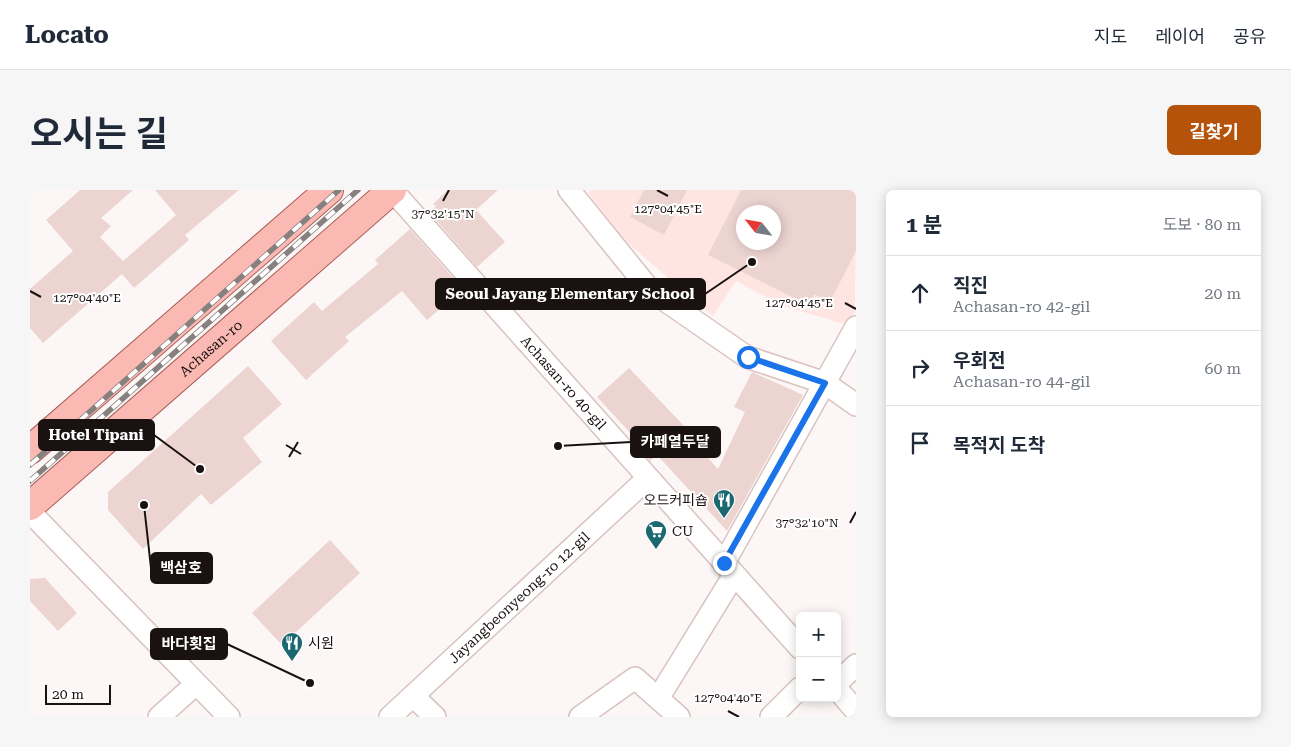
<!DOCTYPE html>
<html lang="ko">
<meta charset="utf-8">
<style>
body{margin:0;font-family:"Roboto Serif","Noto Sans KR",serif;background:#f6f6f7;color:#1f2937}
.controls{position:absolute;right:15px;bottom:15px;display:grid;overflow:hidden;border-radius:8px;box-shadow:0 2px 12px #0003}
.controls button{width:45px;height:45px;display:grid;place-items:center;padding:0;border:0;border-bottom:1px solid #e0e1e3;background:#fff;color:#1f2937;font:25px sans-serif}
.compass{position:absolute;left:706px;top:15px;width:45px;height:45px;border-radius:50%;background:#fff;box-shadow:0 2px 12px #0003;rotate:301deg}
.scale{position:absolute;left:15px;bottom:12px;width:66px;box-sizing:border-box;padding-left:5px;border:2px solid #1a1211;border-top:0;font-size:14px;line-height:18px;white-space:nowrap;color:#1a1211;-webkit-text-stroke:4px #fff;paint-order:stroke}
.stop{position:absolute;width:15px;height:15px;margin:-11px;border:4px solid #1a73e8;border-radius:50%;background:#fff}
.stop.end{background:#1a73e8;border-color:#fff;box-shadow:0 1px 5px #0008}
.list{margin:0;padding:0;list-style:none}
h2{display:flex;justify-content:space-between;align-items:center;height:65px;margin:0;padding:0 20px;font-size:21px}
h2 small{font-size:16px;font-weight:400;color:#747a83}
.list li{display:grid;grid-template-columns:32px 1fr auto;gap:15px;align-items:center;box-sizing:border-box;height:75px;padding:0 20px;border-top:1px solid #e0e1e3}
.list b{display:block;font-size:19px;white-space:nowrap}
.list p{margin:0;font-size:16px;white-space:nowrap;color:#747a83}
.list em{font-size:16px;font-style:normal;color:#747a83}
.icon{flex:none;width:28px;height:28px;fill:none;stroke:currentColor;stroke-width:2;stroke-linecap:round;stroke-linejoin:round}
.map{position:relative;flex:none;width:826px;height:527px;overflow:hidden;border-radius:8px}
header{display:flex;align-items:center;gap:30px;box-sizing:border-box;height:70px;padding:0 25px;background:#fff;border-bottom:1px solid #e0e1e3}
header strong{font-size:24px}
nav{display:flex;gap:28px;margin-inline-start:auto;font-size:18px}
.intro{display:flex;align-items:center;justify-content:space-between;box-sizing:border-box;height:120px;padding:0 30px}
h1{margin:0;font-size:35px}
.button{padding:12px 22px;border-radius:8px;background:#b45309;color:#fff;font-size:18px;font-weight:700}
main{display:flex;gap:30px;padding:0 30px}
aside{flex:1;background:#fff;border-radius:8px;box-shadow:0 2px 12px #0003}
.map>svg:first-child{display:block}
.built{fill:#ffe5e1;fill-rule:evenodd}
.building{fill:#ecd4d1;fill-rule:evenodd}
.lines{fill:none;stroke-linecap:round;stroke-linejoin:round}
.minor-casing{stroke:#d9c2bf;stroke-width:24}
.major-casing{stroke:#aa615a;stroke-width:30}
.minor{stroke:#fff;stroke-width:21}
.major{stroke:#fbb9b3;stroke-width:28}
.rail-casing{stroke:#86807f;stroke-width:5.5}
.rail{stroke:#fff;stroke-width:4;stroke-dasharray:11;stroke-linecap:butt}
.route{stroke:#1a73e8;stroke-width:6}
.ticks{fill:none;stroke:#1a1211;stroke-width:2}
.labels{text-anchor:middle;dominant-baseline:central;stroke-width:4;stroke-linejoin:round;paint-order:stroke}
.street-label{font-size:14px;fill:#1a1211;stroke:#fff}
.poi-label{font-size:14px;fill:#1a1211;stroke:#fff;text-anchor:start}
.ticks-label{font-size:12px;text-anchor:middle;fill:#1a1211;stroke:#fff;stroke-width:4;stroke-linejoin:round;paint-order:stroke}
.leader{fill:none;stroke:#1a1211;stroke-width:2}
.callout-dot{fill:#1a1211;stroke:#fff;stroke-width:2}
.callout{fill:#1a1211;stroke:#1a1211;stroke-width:2}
.callout-label{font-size:15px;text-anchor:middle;font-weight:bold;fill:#fff}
</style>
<header>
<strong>Locato</strong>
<nav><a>지도</a><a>레이어</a><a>공유</a></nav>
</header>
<div class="intro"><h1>오시는 길</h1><a class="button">길찾기</a></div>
<main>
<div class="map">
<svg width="826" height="527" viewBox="0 0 826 527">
<rect width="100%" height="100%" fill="#fcf7f6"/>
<!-- built -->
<path class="built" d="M561,0H826L825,122L818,135L753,116L706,91L683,126L594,50L558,3ZM714,22H744V52H714Z"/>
<!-- building -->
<g class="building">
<path d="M50,0H103L71,28L81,36L70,47L93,71L146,25L125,0H209L155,45L159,50L104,98L92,84L13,153L0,138V99L43,61L16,30Z"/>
<path d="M418,0H468L446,20L475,52L447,77L399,22L406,16L403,14Z"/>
<path d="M614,0H657L634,45L600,27Z"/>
<path d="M711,0H826V61L800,112L784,104L778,115L678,65ZM714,22H744V52H714Z"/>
<path d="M380,39L433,99L397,130L372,101L315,147L319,151L276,190L241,151L284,112L292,121L348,74L345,70Z"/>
<path d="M218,176L252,214L213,248L232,272L181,315L171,304L113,359L78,320V302Z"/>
<path d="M599,178L656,238L654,241L688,279L715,222L704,217L722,182L773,205L697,341L627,265L620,271L600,248L603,246L567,207Z"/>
<path d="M300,350L330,383L252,455L222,423Z"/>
<path d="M15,388L47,423L28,441L0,411V389Z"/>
</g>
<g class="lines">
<!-- minor casing -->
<g class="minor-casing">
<g id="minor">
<path id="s1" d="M362,0L770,458"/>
<path d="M539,0L620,100L717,167L795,193L826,215"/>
<path d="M0,322L199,527"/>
<path d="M694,373L826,137"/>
<path d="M807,493L826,475"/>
<path d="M807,499L826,521"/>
<path d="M383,506L405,527"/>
<path d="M629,507L704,385"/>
<path d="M129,527L166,494"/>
<path id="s2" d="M360,527L618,288"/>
<path d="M550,527L605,488L649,527"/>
<path d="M741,527L770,498"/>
</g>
</g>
<!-- major casing -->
<g class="major-casing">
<g id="major">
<path d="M0,260L299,0"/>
<path id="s3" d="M0,316L362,0"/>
</g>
</g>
<!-- minor -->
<use href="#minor" class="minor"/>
<!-- major -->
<use href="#major" class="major"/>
<!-- rail casing -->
<g class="rail-casing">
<g id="rail">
<path d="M0,275L309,0"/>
<path d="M0,291L328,0"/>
</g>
</g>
<!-- rail -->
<use href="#rail" class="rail"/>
</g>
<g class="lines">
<!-- route -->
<path class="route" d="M694,373L795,193L718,167"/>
</g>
<!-- ticks -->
<path class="ticks" d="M627,0L638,6M413,11L419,0M0,101L11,107M815,113L826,119M256,255L271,264M259,267L268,252M820,333L826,322M698,521L709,527"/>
<!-- icons -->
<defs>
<g id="restaurant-pin" transform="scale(1.125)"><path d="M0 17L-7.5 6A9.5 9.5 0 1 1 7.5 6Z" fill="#1c6871" stroke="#fff"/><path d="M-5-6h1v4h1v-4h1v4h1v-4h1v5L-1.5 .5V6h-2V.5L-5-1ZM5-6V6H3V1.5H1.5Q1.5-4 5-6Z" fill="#fff"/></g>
<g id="supermarket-pin" transform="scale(1.125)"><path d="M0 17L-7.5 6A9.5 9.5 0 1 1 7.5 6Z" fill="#1c6871" stroke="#fff"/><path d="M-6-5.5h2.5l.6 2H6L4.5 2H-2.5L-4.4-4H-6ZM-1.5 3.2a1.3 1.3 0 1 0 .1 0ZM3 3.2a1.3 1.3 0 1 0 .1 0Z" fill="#fff"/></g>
</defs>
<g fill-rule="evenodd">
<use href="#restaurant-pin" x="694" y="310"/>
<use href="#supermarket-pin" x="626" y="341"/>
<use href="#restaurant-pin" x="262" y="453"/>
</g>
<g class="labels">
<!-- street labels -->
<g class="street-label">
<text stroke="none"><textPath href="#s3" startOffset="240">Achasan-ro</textPath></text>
<text stroke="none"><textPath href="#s1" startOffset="258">Achasan-ro 40-gil</textPath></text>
<text stroke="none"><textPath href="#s2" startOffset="176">Jayangbeonyeong-ro 12-gil</textPath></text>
</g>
<!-- poi labels -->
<g class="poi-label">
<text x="678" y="310" text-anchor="end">오드커피숍</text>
<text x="642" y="341">CU</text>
<text x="278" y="453">시원</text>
</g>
</g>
<g class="ticks-label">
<text x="638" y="23">127°04'45"E</text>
<text x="413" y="28">37°32'15"N</text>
<text x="57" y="112">127°04'40"E</text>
<text x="769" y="117">127°04'45"E</text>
<text x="777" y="337">37°32'10"N</text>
<text x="698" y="512">127°04'40"E</text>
</g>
<!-- callouts -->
<path class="leader" d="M722 72L675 104M170 279L124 245M528 256L601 252M114 315L121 378M280 493L197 454"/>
<g class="callout-dot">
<circle cx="722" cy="72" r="5"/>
<circle cx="170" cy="279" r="5"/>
<circle cx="528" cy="256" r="5"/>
<circle cx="114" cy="315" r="5"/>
<circle cx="280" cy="493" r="5"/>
</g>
<g class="callout">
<rect x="406" y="89" width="269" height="30" rx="5"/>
<rect x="9" y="230" width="115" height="30" rx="5"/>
<rect x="601" y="237" width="89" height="30" rx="5"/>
<rect x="121" y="363" width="61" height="30" rx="5"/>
<rect x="121" y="439" width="76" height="30" rx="5"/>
</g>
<g class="callout-label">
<text x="540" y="109">Seoul Jayang Elementary School</text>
<text x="66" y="250">Hotel Tipani</text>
<text x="645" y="257">카페열두달</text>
<text x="151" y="383">백삼호</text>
<text x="159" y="459">바다횟집</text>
</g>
</svg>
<div class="controls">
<button>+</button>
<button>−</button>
</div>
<svg class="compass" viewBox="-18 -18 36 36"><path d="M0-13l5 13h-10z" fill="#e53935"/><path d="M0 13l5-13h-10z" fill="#747a83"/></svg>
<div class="scale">20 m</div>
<div class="stop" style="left:718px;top:167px"></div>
<div class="stop end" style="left:694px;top:373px"></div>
</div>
<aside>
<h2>1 분<small>도보 · 80 m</small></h2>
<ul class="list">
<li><svg class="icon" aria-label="ahead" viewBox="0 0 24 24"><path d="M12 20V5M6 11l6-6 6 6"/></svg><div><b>직진</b><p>Achasan-ro 42-gil</p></div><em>20 m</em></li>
<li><svg class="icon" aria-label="right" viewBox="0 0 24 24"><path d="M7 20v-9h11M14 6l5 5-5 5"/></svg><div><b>우회전</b><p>Achasan-ro 44-gil</p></div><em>60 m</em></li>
<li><svg class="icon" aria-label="arrive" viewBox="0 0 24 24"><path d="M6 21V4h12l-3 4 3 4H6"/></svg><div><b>목적지 도착</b></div></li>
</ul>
</aside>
</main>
